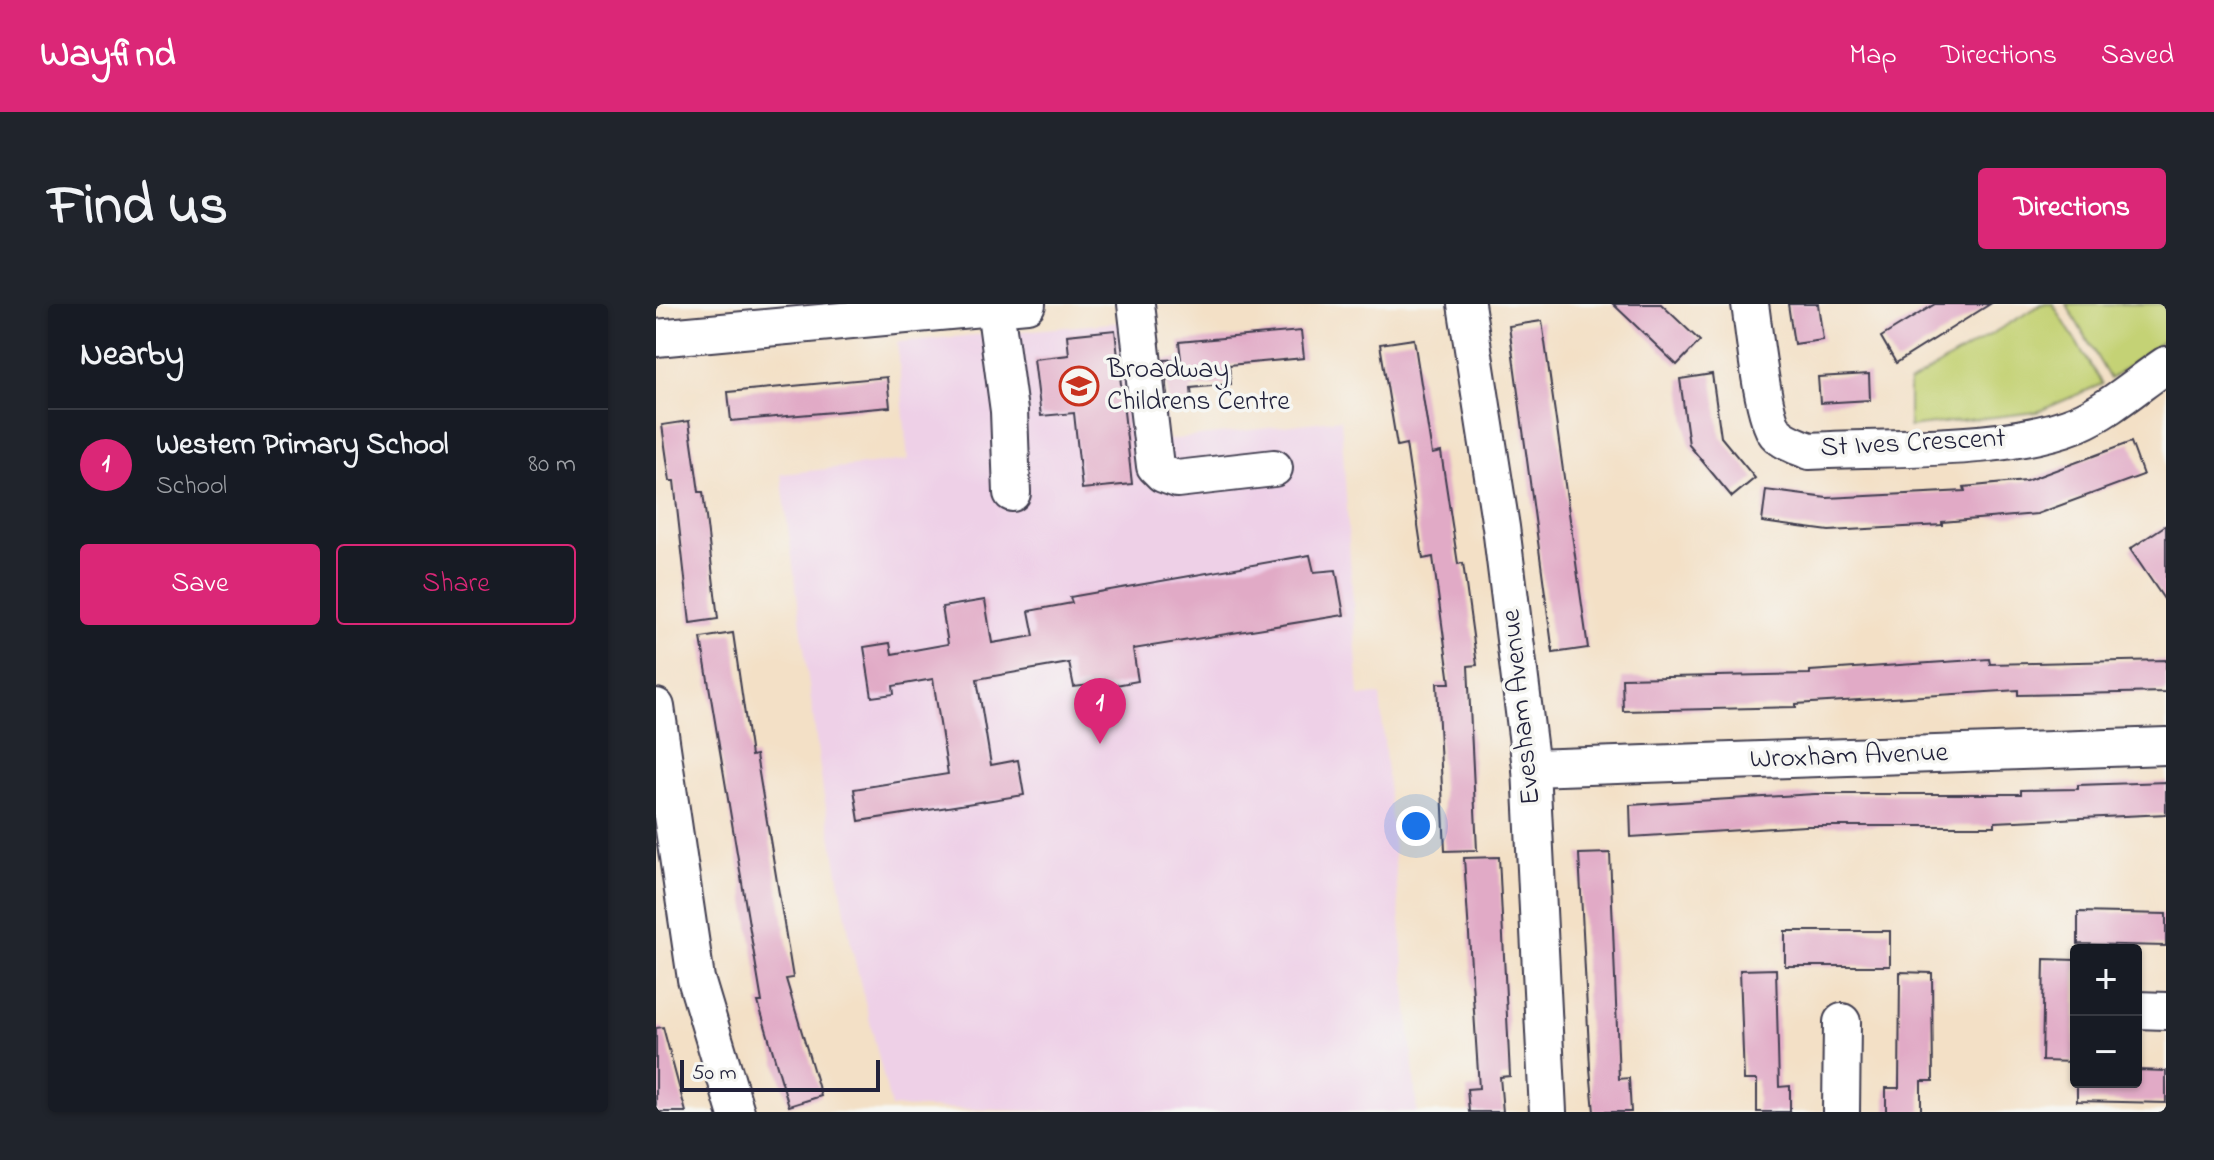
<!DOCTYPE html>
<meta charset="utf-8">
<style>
body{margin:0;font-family:"Indie Flower",sans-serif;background:#20242c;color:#f1f3f6}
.controls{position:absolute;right:24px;bottom:24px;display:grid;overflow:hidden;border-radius:8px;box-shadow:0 2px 6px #0004}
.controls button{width:72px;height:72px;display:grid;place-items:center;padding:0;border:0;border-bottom:2px solid #363941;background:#171b24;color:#f1f3f6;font:40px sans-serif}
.scale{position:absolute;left:24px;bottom:20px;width:200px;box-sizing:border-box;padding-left:8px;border:4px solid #22223b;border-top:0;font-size:22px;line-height:28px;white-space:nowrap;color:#22223b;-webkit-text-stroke:6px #f6f6f2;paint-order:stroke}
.you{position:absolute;left:760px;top:522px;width:28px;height:28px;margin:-20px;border:6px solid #fff;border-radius:50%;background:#1a73e8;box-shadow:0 0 0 12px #1a73e833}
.badge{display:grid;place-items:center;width:52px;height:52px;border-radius:50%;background:#db2777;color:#fff;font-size:26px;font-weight:700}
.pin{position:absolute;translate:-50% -66px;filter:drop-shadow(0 2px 4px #0008)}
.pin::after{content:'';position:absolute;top:42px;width:28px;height:24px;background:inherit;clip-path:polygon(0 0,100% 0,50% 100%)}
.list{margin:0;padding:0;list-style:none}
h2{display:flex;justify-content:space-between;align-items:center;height:104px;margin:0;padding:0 32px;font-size:34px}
h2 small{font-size:26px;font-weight:400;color:#9ea1a6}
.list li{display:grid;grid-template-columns:52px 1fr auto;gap:24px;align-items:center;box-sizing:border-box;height:112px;padding:0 32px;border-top:2px solid #363941}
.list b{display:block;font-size:30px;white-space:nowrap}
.list p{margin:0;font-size:26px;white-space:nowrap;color:#9ea1a6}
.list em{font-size:26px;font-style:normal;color:#9ea1a6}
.actions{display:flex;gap:16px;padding:24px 32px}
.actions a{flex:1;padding:18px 0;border:2px solid #db2777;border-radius:8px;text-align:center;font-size:28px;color:#db2777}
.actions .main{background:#db2777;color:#fff}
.map{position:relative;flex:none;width:1510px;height:808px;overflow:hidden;border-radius:8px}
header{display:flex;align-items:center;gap:48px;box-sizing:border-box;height:112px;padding:0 40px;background:#db2777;color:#fff}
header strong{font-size:38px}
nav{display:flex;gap:44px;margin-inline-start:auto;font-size:28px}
.intro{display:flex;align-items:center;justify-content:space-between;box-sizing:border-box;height:192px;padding:0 48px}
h1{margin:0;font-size:56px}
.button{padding:20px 36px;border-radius:8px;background:#db2777;color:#fff;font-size:28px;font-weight:700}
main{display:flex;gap:48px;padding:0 48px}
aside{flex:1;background:#171b24;border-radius:8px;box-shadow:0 2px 6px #0004}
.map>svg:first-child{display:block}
.built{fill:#eed0e7}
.green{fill:#c4d274;stroke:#737a58;stroke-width:2}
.building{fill:#e1aac6}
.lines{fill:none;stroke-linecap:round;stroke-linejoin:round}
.minor-casing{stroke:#413e50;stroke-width:40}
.minor{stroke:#fff;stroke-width:36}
.labels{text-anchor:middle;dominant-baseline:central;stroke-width:7;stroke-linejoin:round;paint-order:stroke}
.poi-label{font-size:28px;fill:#22223b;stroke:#f6f6f2;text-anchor:start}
.street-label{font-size:28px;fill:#22223b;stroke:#f6f6f2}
</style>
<header>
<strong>Wayfind</strong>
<nav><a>Map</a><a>Directions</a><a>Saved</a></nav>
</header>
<div class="intro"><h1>Find us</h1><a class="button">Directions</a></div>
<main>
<aside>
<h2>Nearby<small></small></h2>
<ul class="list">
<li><span class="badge">1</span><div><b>Western Primary School</b><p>School</p></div><em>80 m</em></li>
</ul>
<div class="actions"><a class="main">Save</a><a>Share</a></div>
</aside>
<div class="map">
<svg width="1510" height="808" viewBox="0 0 1510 808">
<rect width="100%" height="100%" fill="#f6f6f2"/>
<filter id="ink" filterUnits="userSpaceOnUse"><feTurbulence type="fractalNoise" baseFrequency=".0125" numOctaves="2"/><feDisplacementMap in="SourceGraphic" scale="16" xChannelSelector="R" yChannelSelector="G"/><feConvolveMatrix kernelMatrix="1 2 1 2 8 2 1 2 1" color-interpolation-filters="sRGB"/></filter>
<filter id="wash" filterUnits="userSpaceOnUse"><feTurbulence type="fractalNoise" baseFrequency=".006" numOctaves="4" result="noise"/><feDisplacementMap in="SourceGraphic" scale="32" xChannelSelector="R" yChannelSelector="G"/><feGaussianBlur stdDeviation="1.8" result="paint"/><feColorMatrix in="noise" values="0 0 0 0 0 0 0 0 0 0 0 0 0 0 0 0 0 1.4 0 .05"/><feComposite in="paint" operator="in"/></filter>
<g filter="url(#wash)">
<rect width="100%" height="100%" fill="#f3e0c6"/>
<!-- built -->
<path class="built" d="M500,15L511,136L685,115L703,392L724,391L761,808H407L235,803L196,645L167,487L125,170L252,156L241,38Z"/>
<!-- green -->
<g class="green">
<path d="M1386,0H1397L1446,80L1381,108L1253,123V79Z"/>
<path d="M1410,0H1510V34L1454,75Z"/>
</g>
<g id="blocks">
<!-- building -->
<g class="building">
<path d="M957,0H1005L1044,37L1021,61Z"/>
<path d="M1132,0H1162L1167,36L1138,40Z"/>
<path d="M1279,0H1334L1240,59L1225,33Z"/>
<path d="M886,17L932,344L897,349L853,22Z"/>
<path d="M459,26L476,180L426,185L418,109L385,112L378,55L413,51L411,31Z"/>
<path d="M645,27L648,54L573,61L575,80L535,84L536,97L513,99L508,56L525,55L523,38Z"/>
<path d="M758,35L776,150L785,148L802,260L807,259L821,361L812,362L821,546L789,547L781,379H794L777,253L767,255L750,140L741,142L724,40Z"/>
<path d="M1056,70L1065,133L1099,174L1076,193L1033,141L1024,75Z"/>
<path d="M1213,70L1214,96L1164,99L1162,73Z"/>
<path d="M231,73L234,103L75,117L72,88Z"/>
<path d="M33,117L43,188H47L62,315L34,319L18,177H14L6,121Z"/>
<path d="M1475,138L1487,171L1381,210L1286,218V221L1173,227L1106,218L1110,186L1171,194L1309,187L1308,183L1370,177Z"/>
<path d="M1510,221V298L1474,245Z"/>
<path d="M654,251L658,268L680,266L688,311L477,345L482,377L443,384L442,380L418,383L413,359L321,375L335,461L362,456L368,491L203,517L198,485L292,470L277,375L237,382L238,390L216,393L208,343L234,339L236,350L292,340L286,303L329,296L336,339L378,332L373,307L416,299L414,293Z"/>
<path d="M77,329L95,452L100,451L137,674L130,675L165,792L133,802L102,698H106L45,334Z"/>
<path d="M1333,355L1334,360L1510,356V388L1362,391V386L1140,400V403L967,407L966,374L1154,370V367Z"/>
<path d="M1510,478V510L1339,518V522H1149L975,533L974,501L1159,490H1365V486L1422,485V481Z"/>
<path d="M954,549L963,775L973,774L975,808H938L934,764L923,550Z"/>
<path d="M843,553L854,772L844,773L847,808H813L811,785L823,784L808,554Z"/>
<path d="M1422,608L1510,610V642L1422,640Z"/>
<rect x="1129" y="627" width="105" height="35"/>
<path d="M1388,655L1420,656L1418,758L1386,757Z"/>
<path d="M1120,665L1123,783L1134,782V808H1101V776H1088L1084,666Z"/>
<path d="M1244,668L1276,669L1277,777H1265V808H1230V784H1243Z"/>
<path d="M7,723L22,779L30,808H0V724Z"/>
<path d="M1480,766L1510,767V799L1421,797V778H1480Z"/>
</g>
</g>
</g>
<g filter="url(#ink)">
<use href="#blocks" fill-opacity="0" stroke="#413e50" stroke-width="2"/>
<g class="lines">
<!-- minor casing -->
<g class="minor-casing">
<g id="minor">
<path d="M480,0L499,162L507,170L521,175L618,164"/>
<path d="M810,0L845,223L875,464L892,808"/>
<path d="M1094,0C1098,26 1106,111 1120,129C1128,138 1142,142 1153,147C1235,142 1348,149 1422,119C1453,106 1483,79 1510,61"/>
<path d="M339,3L353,107L356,189"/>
<path d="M0,34L371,0"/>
<path d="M0,403L40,675L80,808"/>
<path d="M875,464L1510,442"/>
<path d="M1480,706L1510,707"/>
<path d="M1185,808L1186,718"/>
</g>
</g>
<!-- minor -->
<use href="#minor" class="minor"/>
</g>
</g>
<!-- icons -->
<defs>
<g id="school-ring" transform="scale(2)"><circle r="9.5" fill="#f6f6f2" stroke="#c8321e" stroke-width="1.5"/><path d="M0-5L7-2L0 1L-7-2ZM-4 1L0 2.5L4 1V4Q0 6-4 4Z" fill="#c8321e"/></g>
</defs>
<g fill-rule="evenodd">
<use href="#school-ring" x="423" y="82"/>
</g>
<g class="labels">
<!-- poi labels -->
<g class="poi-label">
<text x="451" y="66">Broadway<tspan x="451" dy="32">Childrens Centre</tspan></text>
</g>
<!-- street labels -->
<g class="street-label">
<text transform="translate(1257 140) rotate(-3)">St Ives Crescent</text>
<text transform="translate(866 403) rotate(-96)">Evesham Avenue</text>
<text transform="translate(1193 453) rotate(-2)">Wroxham Avenue</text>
</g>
</g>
</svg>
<div class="controls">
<button>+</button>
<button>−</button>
</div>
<div class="scale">50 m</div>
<div class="you"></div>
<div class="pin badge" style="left:444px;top:440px">1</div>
</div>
</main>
